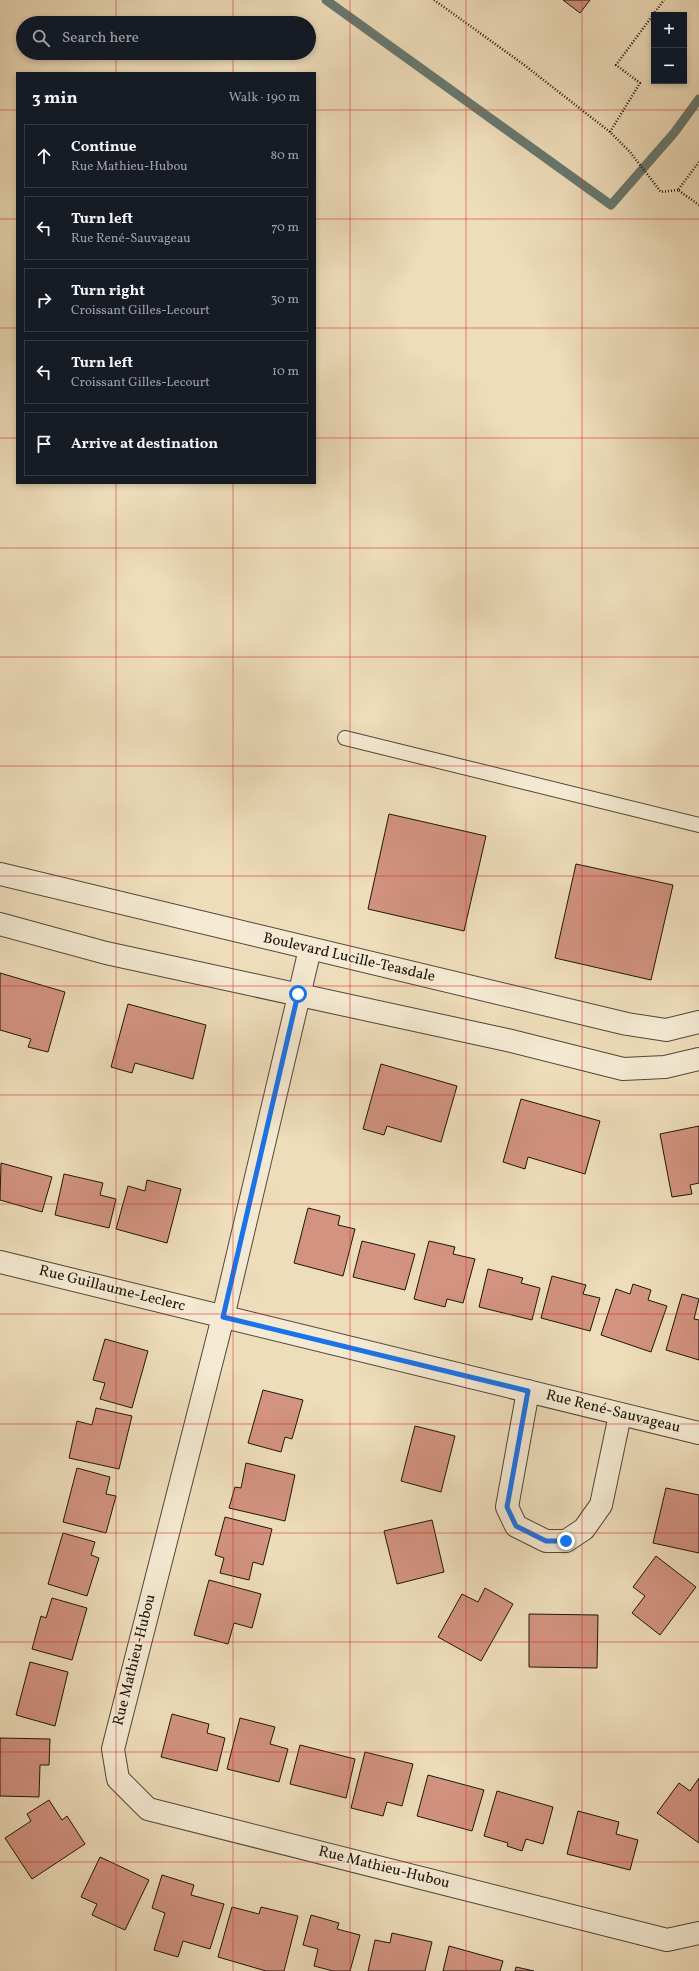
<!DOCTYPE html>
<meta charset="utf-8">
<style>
body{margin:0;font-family:Vollkorn,serif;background:#20242c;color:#f1f3f6}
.controls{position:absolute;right:12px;top:12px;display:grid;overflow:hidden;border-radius:0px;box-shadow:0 2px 6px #0003}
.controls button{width:36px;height:36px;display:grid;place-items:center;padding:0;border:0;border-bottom:1px solid #363941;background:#171b24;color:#f1f3f6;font:20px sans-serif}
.stop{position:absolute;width:12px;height:12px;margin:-9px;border:3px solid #1a73e8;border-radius:50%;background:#fff}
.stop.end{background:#1a73e8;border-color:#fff;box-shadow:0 1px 4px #0008}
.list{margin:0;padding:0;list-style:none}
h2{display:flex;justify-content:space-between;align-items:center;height:52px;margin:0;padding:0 16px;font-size:17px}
h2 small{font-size:13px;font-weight:400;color:#9ea1a6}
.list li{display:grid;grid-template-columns:26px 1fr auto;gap:12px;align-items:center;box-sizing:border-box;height:64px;margin:0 8px 8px;padding:0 8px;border:1px solid #363941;border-radius:0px}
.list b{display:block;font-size:15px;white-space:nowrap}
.list p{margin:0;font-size:13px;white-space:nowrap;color:#9ea1a6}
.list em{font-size:13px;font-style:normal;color:#9ea1a6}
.icon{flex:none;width:22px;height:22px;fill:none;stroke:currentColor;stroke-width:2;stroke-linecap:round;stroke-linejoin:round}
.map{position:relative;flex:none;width:699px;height:1971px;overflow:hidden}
.search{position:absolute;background:#171b24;box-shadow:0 2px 6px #0003;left:16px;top:16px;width:300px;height:44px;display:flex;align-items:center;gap:10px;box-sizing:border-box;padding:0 14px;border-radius:22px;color:#9ea1a6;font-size:15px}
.panel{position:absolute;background:#171b24;box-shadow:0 2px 6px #0003;left:16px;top:72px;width:300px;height:412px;border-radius:0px}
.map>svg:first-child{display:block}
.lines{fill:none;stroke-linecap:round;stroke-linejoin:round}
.stream{stroke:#677970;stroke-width:9}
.building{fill:#d29380;stroke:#1d150b}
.service-casing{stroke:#514737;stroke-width:16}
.minor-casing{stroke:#514737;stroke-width:24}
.path{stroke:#1d150b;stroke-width:2.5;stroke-dasharray:1 2;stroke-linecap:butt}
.service{stroke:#f4e9d2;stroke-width:14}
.minor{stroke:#f4e9d2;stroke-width:22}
.route{stroke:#1a73e8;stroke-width:5}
.grid{fill:none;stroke:#d62828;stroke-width:1;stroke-opacity:0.55}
.labels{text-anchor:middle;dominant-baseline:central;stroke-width:3;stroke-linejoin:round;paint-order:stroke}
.street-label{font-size:15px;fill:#1d150b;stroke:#f4e9d2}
</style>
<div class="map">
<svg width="699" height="1971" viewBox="0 0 699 1971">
<rect width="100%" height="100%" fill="#eeddba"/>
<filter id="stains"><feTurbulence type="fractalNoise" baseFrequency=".005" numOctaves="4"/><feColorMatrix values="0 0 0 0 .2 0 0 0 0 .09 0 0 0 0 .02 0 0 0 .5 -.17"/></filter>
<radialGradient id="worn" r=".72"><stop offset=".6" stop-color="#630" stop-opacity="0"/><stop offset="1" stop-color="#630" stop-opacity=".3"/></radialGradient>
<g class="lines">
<!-- stream -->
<path class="stream" d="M326,0L611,205L674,133L699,99"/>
</g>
<!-- building -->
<g class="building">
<path d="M563,0H590L580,13Z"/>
<path d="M389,814L486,836L464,931L368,909Z"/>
<path d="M576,864L673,885L651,980L555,958Z"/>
<path d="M0,973L65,992L48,1052L28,1047L31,1039L0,1030Z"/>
<path d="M128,1004L206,1025L193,1079L135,1063L132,1073L111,1067Z"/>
<path d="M381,1064L457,1086L441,1142L387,1126L384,1135L363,1129Z"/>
<path d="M521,1099L600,1121L585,1174L528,1157L525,1169L503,1162Z"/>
<path d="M699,1126V1183L690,1185L692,1194L672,1197L660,1134Z"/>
<path d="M1,1163L52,1177L42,1212L0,1200Z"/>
<path d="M64,1174L103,1183L100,1195L116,1199L109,1228L55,1215Z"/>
<path d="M147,1180L181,1189L167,1243L116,1229L128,1186L145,1191Z"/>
<path d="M308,1208L340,1216L338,1225L355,1229L343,1276L294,1263Z"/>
<path d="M362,1241L415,1254L405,1290L353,1277Z"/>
<path d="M429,1241L455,1247L453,1254L475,1259L463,1303L447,1299L445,1307L414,1299Z"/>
<path d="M488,1269L523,1278L521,1283L540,1288L532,1320L479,1307Z"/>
<path d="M552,1276L586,1285L583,1294L600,1298L590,1331L541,1318Z"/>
<path d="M633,1284L651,1290L648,1300L667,1306L651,1352L601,1335L616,1289L630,1294Z"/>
<path d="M682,1294L699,1299L694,1319L699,1320V1360L666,1350Z"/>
<path d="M105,1339L148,1351L132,1408L100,1399L105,1383L93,1380Z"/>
<path d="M263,1390L303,1400L292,1439L285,1437L281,1452L248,1443Z"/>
<path d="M96,1408L132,1416L119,1469L69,1458L77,1421L92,1425Z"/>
<path d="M415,1426L455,1436L441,1492L401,1481Z"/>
<path d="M246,1463L295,1475L285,1521L229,1508L235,1487L241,1488Z"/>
<path d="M77,1468L110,1477L106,1494L116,1496L106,1533L63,1522Z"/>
<path d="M666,1488L699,1495V1553L653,1543Z"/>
<path d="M225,1517L272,1529L263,1565L253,1562L249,1580L220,1573L224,1558L215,1555Z"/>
<path d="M432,1520L444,1572L397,1584L384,1531Z"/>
<path d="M63,1533L95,1542L91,1555L99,1558L87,1596L48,1584Z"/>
<path d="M656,1556L696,1587L660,1635L632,1613L645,1596L633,1587Z"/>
<path d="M209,1580L261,1594L252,1628L234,1623L228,1644L194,1635Z"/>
<path d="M485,1588L513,1604L481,1661L438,1637L462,1594L478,1602Z"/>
<path d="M52,1598L87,1608L72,1660L32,1649L41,1616L46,1618Z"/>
<path d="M529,1614L598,1615L597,1668L529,1667Z"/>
<path d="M30,1662L68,1672L55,1726L16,1715Z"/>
<path d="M172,1714L209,1724L207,1733L225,1738L217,1771L161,1757Z"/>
<path d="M240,1718L275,1727L270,1744L288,1749L279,1782L227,1769Z"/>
<path d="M0,1738L50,1739L49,1765H40L39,1797L0,1796Z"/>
<path d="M300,1745L355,1759L346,1798L290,1784Z"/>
<path d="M365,1752L413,1764L402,1806L387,1802L383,1816L351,1808Z"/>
<path d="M428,1775L484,1790L472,1831L417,1816Z"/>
<path d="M699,1778V1843L657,1813L679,1783L690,1791Z"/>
<path d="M497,1791L553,1807L543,1844L526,1839L522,1851L507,1846L508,1843L484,1836Z"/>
<path d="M49,1800L62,1820L67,1816L85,1844L32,1879L5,1838L31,1821L27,1814Z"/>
<path d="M578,1811L619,1822L616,1834L638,1840L630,1870L567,1854Z"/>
<path d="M100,1857L149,1880L125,1930L92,1915L97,1904L81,1897Z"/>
<path d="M162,1875L194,1885L191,1895L224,1904L210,1949L183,1941L178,1957L154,1950L165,1913L152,1908Z"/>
<path d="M232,1907L259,1914L261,1907L298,1916L284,1971H266L218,1957Z"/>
<path d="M311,1915L339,1923L337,1929L360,1935L350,1971H333L314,1966L318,1949L303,1945Z"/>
<path d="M392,1933L432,1942L425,1971H368L375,1940L390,1943Z"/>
<path d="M449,1946L503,1961L500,1971H443Z"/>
<path d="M516,1967L534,1971H515Z"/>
</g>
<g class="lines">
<!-- service casing -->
<g class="service-casing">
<path id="service" d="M345,738L699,825"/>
</g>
<!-- minor casing -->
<g class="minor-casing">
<g id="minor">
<path d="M0,874L627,1024L666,1030L699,1022"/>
<path d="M0,924L106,953L507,1040L623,1069L665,1067L699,1059"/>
<path d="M310,949L223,1317L113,1749L118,1779L148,1809L667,1940L699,1933"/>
<path d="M0,1262L699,1433"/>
<path d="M528,1391L507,1507L516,1526L546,1541H566L584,1529L601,1505L620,1415"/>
</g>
</g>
<!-- path -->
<g class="path">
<path d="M434,0L523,64L610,132L630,152L661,192L678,190"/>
<path d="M610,132L640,83L616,65L664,0"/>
<path d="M699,162L678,190L699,205"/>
</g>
<!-- service -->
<use href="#service" class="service"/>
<!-- minor -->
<use href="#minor" class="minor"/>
</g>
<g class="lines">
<!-- route -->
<path class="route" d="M298,994L223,1317L528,1391L507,1507L516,1526L546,1541H566"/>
</g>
<!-- grid -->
<path class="grid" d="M116,0V23M233,0V23M350,0V1971M466,0V1971M582,0V1971M116,53V73M233,53V73M0,110H17M315,110H699M0,219H17M315,219H699M0,328H17M315,328H699M0,438H17M315,438H699M116,483V1971M233,483V1971M0,548H699M0,657H699M0,766H699M0,876H699M0,986H699M0,1095H699M0,1204H699M0,1314H699M0,1424H699M0,1533H699M0,1642H699M0,1752H699M0,1862H699"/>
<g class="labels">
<!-- street labels -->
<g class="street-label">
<text transform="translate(349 958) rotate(13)">Boulevard Lucille-Teasdale</text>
<text transform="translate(112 1289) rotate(14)">Rue Guillaume-Leclerc</text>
<text transform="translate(613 1412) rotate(14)">Rue René-Sauvageau</text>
<text transform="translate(135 1660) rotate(-76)">Rue Mathieu-Hubou</text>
<text transform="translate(384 1868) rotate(14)">Rue Mathieu-Hubou</text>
</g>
</g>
<rect width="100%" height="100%" filter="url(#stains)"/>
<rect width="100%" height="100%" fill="url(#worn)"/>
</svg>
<div class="controls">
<button>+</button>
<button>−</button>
</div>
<div class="stop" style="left:298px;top:994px"></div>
<div class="stop end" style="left:566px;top:1541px"></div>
<div class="search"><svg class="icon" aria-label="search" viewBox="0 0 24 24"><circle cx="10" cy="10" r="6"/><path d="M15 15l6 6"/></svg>Search here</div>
<section class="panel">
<h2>3 min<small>Walk · 190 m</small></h2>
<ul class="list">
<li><svg class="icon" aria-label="ahead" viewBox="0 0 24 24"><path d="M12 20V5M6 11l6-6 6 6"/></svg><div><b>Continue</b><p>Rue Mathieu-Hubou</p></div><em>80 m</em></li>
<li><svg class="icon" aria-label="left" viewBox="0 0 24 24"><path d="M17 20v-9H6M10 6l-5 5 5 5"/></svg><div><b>Turn left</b><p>Rue René-Sauvageau</p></div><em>70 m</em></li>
<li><svg class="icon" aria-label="right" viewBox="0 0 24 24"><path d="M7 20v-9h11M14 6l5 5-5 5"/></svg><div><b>Turn right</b><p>Croissant Gilles-Lecourt</p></div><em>30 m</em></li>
<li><svg class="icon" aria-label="left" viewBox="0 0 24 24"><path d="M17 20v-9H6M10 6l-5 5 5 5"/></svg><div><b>Turn left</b><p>Croissant Gilles-Lecourt</p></div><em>10 m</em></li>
<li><svg class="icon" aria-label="arrive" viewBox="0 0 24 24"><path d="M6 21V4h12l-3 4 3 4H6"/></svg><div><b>Arrive at destination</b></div></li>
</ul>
</section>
</div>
